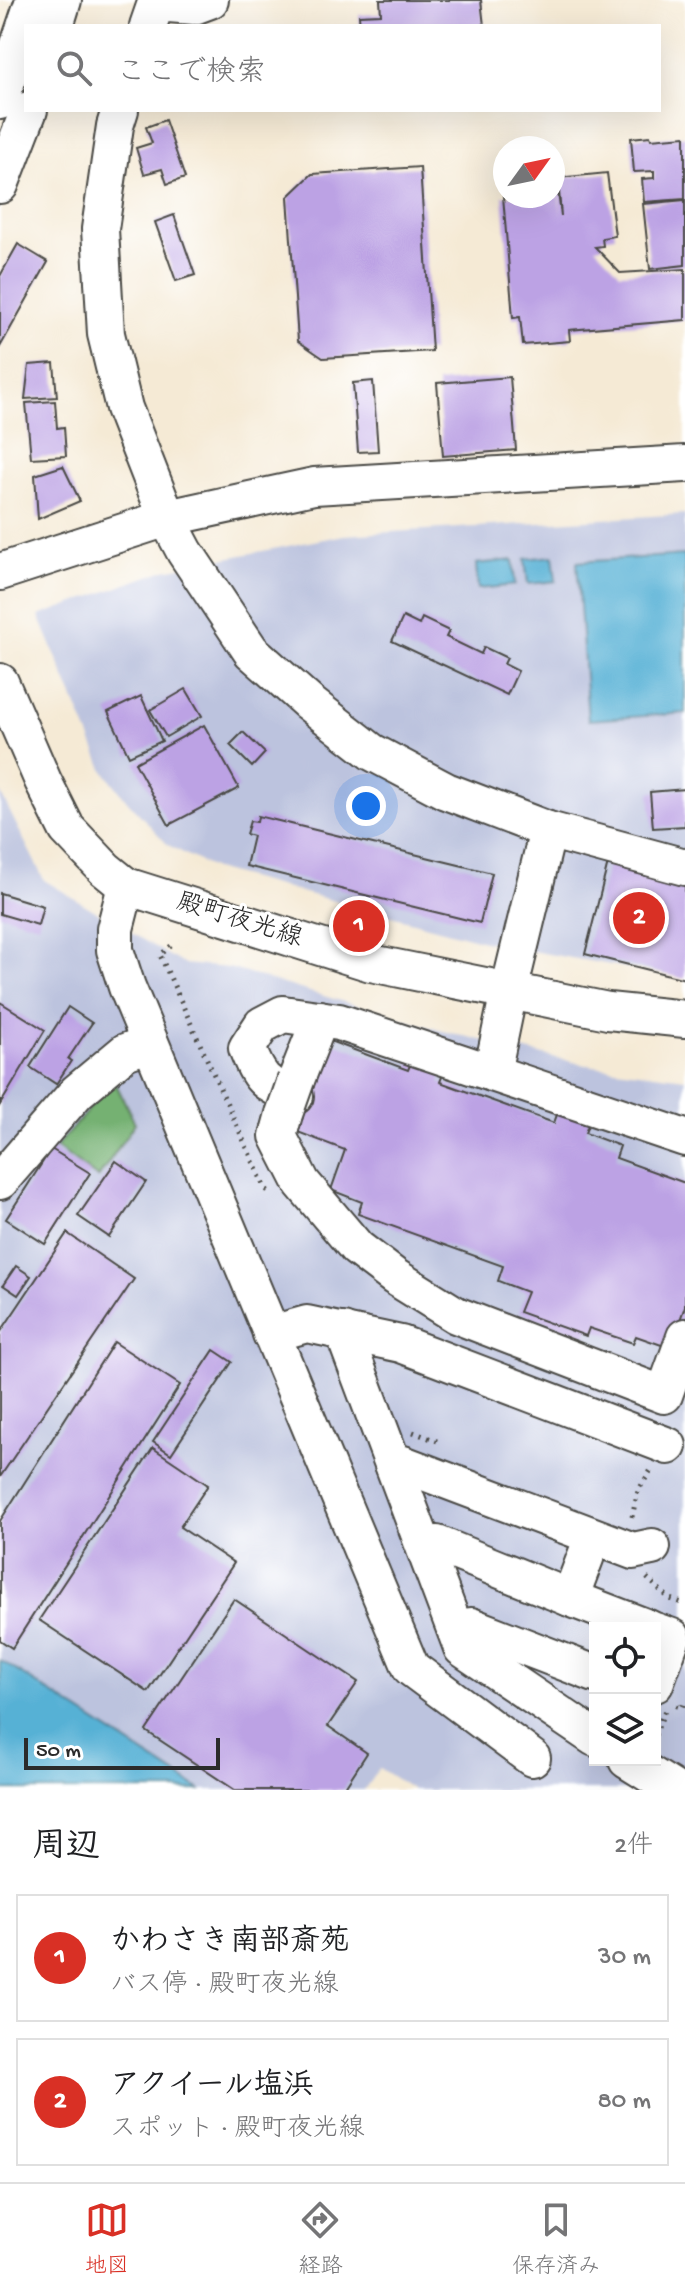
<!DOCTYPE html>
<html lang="ja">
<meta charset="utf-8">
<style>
body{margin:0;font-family:"Gochi Hand","Klee One",sans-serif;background:#f6f6f6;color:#202124}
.controls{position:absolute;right:24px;bottom:24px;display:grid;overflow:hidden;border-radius:0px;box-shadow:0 8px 32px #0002}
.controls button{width:72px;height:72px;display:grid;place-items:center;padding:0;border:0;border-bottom:2px solid #e0e0e0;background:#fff;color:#202124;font:40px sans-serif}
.compass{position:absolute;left:493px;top:136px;width:72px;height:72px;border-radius:50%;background:#fff;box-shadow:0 8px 32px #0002;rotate:57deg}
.scale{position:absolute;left:24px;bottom:20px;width:196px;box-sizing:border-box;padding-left:8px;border:4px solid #2b2b2b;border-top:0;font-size:22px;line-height:28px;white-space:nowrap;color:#2b2b2b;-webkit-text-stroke:6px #fff;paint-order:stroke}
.you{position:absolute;left:366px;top:806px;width:28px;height:28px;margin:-20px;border:6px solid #fff;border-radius:50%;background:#1a73e8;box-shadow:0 0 0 12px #1a73e833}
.badge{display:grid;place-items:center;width:52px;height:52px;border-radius:50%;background:#d93025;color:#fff;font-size:26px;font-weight:700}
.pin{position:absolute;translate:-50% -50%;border:4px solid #fff;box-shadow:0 2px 8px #0006}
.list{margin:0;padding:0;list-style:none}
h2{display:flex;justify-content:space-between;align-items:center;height:104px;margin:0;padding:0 32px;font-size:34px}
h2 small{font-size:26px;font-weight:400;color:#757577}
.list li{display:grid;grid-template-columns:52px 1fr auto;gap:24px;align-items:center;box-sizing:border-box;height:128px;margin:0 16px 16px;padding:0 16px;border:2px solid #e0e0e0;border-radius:0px}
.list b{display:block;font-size:30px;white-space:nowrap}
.list p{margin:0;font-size:26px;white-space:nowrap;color:#757577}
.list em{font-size:26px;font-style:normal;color:#757577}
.icon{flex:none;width:44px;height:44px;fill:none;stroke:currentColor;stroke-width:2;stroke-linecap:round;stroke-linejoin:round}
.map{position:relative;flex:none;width:685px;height:1790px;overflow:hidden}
.search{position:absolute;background:#fff;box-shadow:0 8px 32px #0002;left:24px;right:24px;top:24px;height:88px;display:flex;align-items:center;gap:20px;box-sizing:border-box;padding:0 28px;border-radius:0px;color:#757577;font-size:30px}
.sheet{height:392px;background:#fff}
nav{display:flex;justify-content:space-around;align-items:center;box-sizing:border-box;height:112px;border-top:2px solid #e0e0e0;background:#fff;font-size:22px;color:#757577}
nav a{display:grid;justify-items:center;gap:4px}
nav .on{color:#d93025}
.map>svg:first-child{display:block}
.industrial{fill:#bcc3de;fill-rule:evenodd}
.forest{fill:#74b172;stroke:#506e4e;stroke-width:2}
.water{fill:#57b1d5;stroke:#416e80;stroke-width:2}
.building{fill:#bca2e4}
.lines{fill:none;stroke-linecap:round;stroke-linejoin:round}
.minor-casing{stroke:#494844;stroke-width:40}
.path{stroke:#494844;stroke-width:5;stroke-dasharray:2 6;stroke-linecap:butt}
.minor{stroke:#fff;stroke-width:36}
.minor-bridge-casing{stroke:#494844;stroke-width:40;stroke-linecap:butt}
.minor-bridge{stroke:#fff;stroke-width:36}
.labels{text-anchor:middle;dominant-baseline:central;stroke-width:6;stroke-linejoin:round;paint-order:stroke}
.street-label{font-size:26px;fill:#2b2b2b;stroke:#fff}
</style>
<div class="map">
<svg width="685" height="1790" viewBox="0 0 685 1790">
<rect width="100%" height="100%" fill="#fff"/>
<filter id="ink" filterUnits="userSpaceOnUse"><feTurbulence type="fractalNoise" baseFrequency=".0125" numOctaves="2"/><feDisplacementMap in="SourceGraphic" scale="16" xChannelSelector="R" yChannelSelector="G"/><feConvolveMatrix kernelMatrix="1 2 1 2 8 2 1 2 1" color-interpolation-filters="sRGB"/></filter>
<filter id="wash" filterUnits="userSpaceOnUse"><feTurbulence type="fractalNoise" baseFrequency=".006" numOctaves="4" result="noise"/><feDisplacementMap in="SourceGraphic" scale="32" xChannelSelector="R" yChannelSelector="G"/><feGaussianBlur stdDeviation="1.8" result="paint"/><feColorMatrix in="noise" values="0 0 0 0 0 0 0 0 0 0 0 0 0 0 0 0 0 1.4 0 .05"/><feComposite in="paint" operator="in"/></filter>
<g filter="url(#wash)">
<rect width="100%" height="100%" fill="#f5ead5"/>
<!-- industrial -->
<g class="industrial">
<path d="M685,514V978L503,946L214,869L168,845L128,802L104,771L39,616L165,570L344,535Z"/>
<path d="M0,792L44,880L183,964L229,968L439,1030L586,1065L685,1078V1790H413L379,1768L364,1790H200L0,1660ZM595,1628H655V1760H595Z"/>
</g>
<!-- forest -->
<path class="forest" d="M114,1080L135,1123L98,1178L56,1147Z"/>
<!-- water -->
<g class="water">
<path d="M685,555V713L588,720L577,562Z"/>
<path d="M553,556L556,581L528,584L525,559Z"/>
<path d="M513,560L515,585L478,589L476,564Z"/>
<path d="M0,1660L200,1790H0Z"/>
</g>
<g id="blocks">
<!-- building -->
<g class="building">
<path d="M380,0H481L484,26H360L359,15L381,14Z"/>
<path d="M165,120L185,178L167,184L162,169L144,174L136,148L152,143L146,127Z"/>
<path d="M650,136L651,139L685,136V199L644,202L642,179L654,178V171L634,172L631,138Z"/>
<path d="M420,167L432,351L323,358L298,341L288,197L312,174Z"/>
<path d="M607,173L615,236L602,238L603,246L595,247L620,273L685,269V320L569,330L570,341L523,345L520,317L513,318L503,196H553V184H557L561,216L558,178Z"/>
<path d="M685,200V265L650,269L643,204Z"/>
<path d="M174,215L195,275L176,281L155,222Z"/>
<path d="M18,244L48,262L0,347V276Z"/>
<path d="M54,363L57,397L25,399L29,365Z"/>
<path d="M510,377L516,450L443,456L437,383Z"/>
<path d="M373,381L378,451L358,452L353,383Z"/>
<path d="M55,401L57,428L64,427L66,456L31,458L26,403Z"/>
<path d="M63,466L80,501L38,519L35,475Z"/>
<path d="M403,617L419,625L422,618L449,631L446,637L481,654L484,647L507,658L504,664L518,671L507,695L392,641Z"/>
<path d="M186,689L202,716L166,737L150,710Z"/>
<path d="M141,696L162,741L129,756L108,712Z"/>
<path d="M204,725L239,788L169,825L135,763Z"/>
<path d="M243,732L265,753L252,767L230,745Z"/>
<path d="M685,789V826L653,828L650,792Z"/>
<path d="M258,816L492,873L480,923L246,866L253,836L246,834L250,821L257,822Z"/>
<path d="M608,863L685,883V979L585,954Z"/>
<path d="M0,893L43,906L38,925L0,914Z"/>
<path d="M0,1002L45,1030L0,1105Z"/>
<path d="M68,1007L92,1023L68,1059L71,1061L56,1084L30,1067Z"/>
<path d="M327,1040L408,1070L413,1058L445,1069L440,1082L554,1123L559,1109L590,1120L585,1133L620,1146L616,1158L685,1183V1306L670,1348L636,1336L633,1343L589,1328L586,1336L519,1312L527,1292L498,1281L503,1266L358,1214L362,1202L331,1190L345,1150L295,1131Z"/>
<path d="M51,1149L90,1173L45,1244L6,1219Z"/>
<path d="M116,1161L146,1182L109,1237L78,1216Z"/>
<path d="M67,1233L134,1279L0,1477V1333Z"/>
<path d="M16,1266L31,1276L18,1295L3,1285Z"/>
<path d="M114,1342L180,1385L12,1648L0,1640V1521Z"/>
<path d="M214,1350L232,1362L171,1454L153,1442Z"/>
<path d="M153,1448L208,1485L180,1527L234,1563L148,1692L39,1620Z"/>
<path d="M234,1599L358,1682L328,1726L367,1753L343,1790H235L146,1731Z"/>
</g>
</g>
</g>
<g filter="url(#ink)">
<use href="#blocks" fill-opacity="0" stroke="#494844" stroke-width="2"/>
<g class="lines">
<!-- minor casing -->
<g class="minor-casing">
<g id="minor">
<path d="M55,26L63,0"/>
<path d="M148,26L156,3L194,6L210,0"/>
<path d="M0,101L34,0"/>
<path d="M120,110L115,126L100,229L106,334L124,408L167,518L185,552L251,651L308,702L372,752L446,791L548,830L685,867"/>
<path d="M0,185L29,110"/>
<path d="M0,572L167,518L314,486L685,464"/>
<path d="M0,682L43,781L67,829L105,869L126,886L371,963L608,1011L685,1019"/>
<path d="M126,886L115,929V950L127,987L411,1668L532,1758"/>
<path d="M492,1073L685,1138"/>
<path d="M296,1080L320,1019"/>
<path d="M295,1096C264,1085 259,1078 247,1048L262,1025L283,1014L339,1022L492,1073L509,991L548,830"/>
<path d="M284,1114L278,1136L302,1183L357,1248L395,1277L456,1315L664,1395L685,1337"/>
<path d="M0,1181L77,1092L125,1052L150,1043"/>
<path d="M343,1331L462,1648L595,1738"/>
<path d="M271,1334L307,1324L401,1344L668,1446"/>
<path d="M394,1466L403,1464L633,1551L652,1547"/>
<path d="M593,1537L570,1598L648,1628"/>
<path d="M426,1550L437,1544L570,1598"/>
<path d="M456,1630L471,1626L595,1674"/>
<path d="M655,1631L672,1637L655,1684"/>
<path d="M627,1760L675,1790"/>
</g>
</g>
<!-- path -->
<g class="path">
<path d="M171,946L160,955L265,1188L272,1195"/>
<path d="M413,1432L437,1441"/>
<path d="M632,1517L638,1491L651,1470"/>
<path d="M647,1578L670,1599L685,1604"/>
<path d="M676,1706L682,1708L685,1699"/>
<path d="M655,1735L665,1710"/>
</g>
<!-- minor -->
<use href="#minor" class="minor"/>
<!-- minor-bridge casing -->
<g class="minor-bridge-casing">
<path id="minor-bridge" d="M284,1114L296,1080"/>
</g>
<!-- minor-bridge -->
<use href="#minor-bridge" class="minor-bridge"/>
</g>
</g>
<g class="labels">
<!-- street labels -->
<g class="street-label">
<text transform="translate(239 922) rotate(17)">殿町夜光線</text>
</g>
</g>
</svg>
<div class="controls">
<button><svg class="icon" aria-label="locate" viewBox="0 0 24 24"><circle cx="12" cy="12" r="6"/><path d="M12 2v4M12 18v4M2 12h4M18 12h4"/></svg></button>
<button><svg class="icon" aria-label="layers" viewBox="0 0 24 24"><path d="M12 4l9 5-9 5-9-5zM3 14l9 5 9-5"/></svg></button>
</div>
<svg class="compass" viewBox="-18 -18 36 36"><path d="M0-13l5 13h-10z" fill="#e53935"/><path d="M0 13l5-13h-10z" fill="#757577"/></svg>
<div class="scale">50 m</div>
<div class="you"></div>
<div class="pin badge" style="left:359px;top:926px">1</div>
<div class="pin badge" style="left:639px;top:918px">2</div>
<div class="search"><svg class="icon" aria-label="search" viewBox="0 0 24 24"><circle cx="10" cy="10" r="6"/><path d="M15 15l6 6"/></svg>ここで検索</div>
</div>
<section class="sheet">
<h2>周辺<small>2件</small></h2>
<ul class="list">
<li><span class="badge">1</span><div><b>かわさき南部斎苑</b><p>バス停 · 殿町夜光線</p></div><em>30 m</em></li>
<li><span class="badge">2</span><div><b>アクイール塩浜</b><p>スポット · 殿町夜光線</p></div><em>80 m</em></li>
</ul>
</section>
<nav>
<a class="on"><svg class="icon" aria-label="map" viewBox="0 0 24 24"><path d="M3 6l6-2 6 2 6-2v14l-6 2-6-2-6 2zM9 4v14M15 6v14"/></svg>地図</a>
<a><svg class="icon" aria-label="directions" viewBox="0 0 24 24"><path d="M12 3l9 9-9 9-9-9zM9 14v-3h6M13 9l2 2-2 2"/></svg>経路</a>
<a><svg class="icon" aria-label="saved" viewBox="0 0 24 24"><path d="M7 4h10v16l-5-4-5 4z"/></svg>保存済み</a>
</nav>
